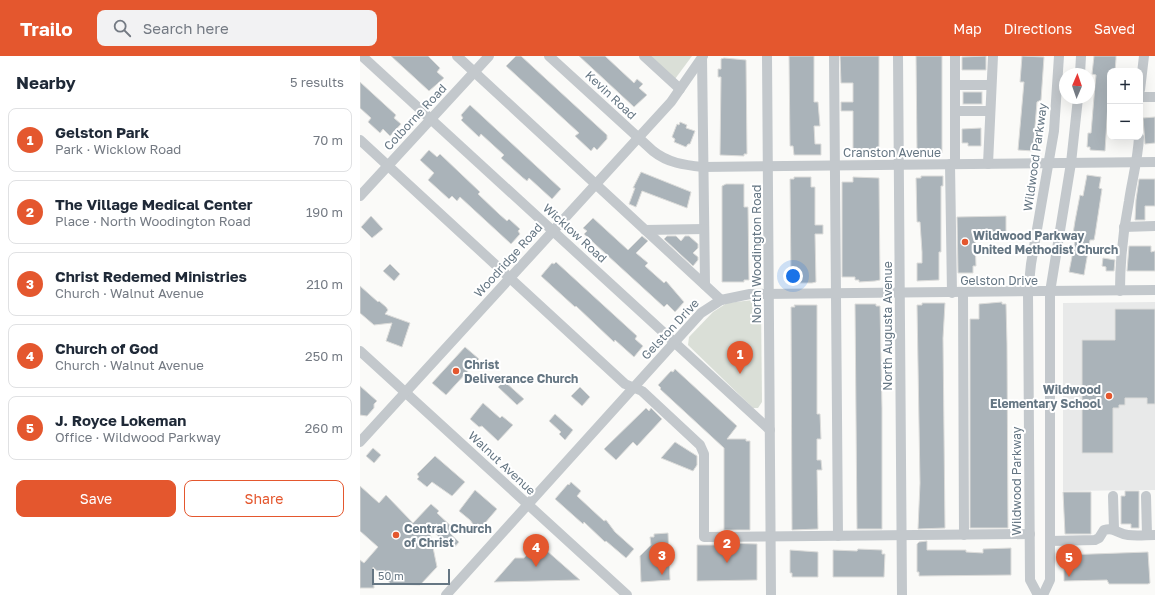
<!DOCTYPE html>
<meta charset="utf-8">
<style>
body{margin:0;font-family:"Golos Text",sans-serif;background:#f2f2f3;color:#1f2937}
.controls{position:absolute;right:12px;top:12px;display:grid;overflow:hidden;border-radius:8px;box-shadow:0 4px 16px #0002}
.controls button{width:36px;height:36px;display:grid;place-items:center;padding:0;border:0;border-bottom:1px solid #e0e1e3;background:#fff;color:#1f2937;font:20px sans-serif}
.compass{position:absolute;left:699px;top:12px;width:36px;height:36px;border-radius:50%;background:#fff;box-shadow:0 4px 16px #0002;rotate:2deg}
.scale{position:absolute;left:12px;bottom:10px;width:78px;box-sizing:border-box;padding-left:4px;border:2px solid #657683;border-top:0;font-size:11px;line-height:14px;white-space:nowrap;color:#657683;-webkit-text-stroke:3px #fff;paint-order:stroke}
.you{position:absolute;left:433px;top:220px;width:14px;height:14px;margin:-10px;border:3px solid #fff;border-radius:50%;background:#1a73e8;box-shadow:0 0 0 6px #1a73e833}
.badge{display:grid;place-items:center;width:26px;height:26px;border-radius:50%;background:#e4572e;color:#fff;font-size:13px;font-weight:700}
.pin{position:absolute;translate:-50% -33px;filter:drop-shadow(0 1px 2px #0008)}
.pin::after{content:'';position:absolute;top:21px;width:14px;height:12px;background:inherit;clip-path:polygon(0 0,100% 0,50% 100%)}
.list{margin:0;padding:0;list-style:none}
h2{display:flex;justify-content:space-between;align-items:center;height:52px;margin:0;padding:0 16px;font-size:17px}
h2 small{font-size:13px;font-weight:400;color:#747a83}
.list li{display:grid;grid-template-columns:26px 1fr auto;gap:12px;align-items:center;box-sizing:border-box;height:64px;margin:0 8px 8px;padding:0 8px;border:1px solid #e0e1e3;border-radius:8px}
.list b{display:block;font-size:15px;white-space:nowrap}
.list p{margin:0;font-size:13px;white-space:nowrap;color:#747a83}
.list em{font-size:13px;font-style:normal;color:#747a83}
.actions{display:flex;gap:8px;padding:12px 16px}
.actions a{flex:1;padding:9px 0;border:1px solid #e4572e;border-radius:8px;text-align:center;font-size:14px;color:#e4572e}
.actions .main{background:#e4572e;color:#fff}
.icon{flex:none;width:22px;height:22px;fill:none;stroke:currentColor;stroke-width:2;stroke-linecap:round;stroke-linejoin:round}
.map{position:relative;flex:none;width:795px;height:539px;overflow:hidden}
header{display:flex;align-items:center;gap:24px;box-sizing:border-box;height:56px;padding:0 20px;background:#e4572e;color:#fff}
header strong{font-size:19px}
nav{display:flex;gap:22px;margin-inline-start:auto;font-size:14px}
.search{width:280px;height:36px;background:#f2f2f3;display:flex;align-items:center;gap:10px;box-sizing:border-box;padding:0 14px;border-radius:8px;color:#747a83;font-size:15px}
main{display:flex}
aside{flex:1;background:#fff}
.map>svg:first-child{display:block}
.built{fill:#e8e9e9}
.green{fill:#dadfd7}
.building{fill:#aab3b9;stroke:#dcdcda}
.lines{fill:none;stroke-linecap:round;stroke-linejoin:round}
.minor{stroke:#c3c8cc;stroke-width:10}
.poi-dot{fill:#e4572e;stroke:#fff;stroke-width:1.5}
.labels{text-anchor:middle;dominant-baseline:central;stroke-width:4;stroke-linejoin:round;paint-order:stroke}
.street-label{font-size:12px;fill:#657683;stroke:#fff}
.poi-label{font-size:12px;font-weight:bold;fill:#657683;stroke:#fff;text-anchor:start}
</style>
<header>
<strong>Trailo</strong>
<div class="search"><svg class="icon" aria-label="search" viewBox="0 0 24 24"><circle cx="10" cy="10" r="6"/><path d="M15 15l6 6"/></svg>Search here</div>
<nav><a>Map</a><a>Directions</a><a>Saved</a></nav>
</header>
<main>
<aside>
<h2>Nearby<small>5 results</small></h2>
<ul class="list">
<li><span class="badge">1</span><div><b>Gelston Park</b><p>Park · Wicklow Road</p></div><em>70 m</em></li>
<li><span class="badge">2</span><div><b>The Village Medical Center</b><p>Place · North Woodington Road</p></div><em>190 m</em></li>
<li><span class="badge">3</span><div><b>Christ Redemed Ministries</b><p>Church · Walnut Avenue</p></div><em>210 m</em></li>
<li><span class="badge">4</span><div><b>Church of God</b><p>Church · Walnut Avenue</p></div><em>250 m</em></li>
<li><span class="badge">5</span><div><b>J. Royce Lokeman</b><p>Office · Wildwood Parkway</p></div><em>260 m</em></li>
</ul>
<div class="actions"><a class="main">Save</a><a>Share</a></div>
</aside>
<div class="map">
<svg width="795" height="539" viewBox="0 0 795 539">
<rect width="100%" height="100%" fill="#fafaf8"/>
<!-- built -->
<path class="built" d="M795,246V434L703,435V247Z"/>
<!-- green -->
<g class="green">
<path d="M290,0H332L315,23Z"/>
<path d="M393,244L401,249L402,346L398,352H393L328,289L329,281L353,256L367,247Z"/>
</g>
<!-- building -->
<g class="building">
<path d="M31,0H68L80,12L77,16L84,22L69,35Z"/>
<path d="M156,0H161L247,79V83L237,94L234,91L231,95L215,80L219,77L146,10Z"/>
<path d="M219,0H245L274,27L277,23L283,28L279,32L287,39L274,51Z"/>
<path d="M429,0H454V46H458L460,70H454L455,88H461V99H434L433,90H430Z"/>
<path d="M480,0H519V96H515V98L493,97V55H481V46H493V27H481Z"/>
<path d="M556,0H582V97L557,96Z"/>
<path d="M626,0V14H602V1Z"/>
<path d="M662,0L684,1L681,44L677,46L673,95L658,94L664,26H660Z"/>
<path d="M734,0H756V3L755,15H750L745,95L730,94V91H727L728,77H731L735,29L736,19L732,18Z"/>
<path d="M364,2L386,4L387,98H384V100L360,99L361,21H358V13H361V3Z"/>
<path d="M0,26L36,59L34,62L41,68L30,80L23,73L20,77L8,66L11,62L0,52Z"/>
<rect x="603" y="36" width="19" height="12"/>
<path d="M110,49L201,133L192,143L169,122L167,125L162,121L141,102L144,99L121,78L119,81L101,64L103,62L101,59Z"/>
<path d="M795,61V87L785,88L783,62Z"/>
<path d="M320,66L327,69L326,72L335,75L330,88H328L326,91L314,86L315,83L312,81L317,68L319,69Z"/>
<path d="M621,72V90H608V87H602V73Z"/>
<path d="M69,94L77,101L80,98L120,136L118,138L139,158L147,165L149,163L160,173L158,175L160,178L151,188L100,141L97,145L92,140L89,143L68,124L74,117L60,104Z"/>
<path d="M281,116L331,136L327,152L282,135L276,151L269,148L275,132H273Z"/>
<path d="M727,119L741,121L739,132L742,133L735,179L734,184H730L724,219L709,216L715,185L712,184L715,165L720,139L723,140Z"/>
<path d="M561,120H583V130H581V196H579V224L557,225V207H562V196L560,166H557L556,122H561Z"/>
<path d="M434,121H451V131H455V169H463V178H455L456,226L452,227H435V225H431L430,123H434Z"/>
<path d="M493,121L519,122L520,224L515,225L499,226V224H495V221H482V126H493Z"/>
<path d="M779,123H795V150H785V164H775L776,144Z"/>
<path d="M366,128H384V151H388L389,224H384V226H362V130Z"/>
<path d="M11,160L23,173L12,182L1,171Z"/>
<path d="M646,160V181H615L616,210H613V217H598L597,161Z"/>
<path d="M233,162L268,194L282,180L288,185L276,197L288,207L285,210L304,227L306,225L324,246L315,256L307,248L304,251L224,178L227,175L223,172Z"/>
<path d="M307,180H316L321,185L325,180H329L338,188V192L333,197L338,201V204L333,210L304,183Z"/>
<path d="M769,190H791V196L795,195V215H767Z"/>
<path d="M743,202L755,204L754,215H746V211L742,210Z"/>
<path d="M196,206L277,280L275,283L283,290L274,301L255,284L254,286L216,250L215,251L181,220L192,207L194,208Z"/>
<path d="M30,208L40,218L34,225L23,215Z"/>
<path d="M0,230L18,246L19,245L26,251L28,254L25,258L50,267L42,291L26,285L32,267L14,269L0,257Z"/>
<path d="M642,246V248H646L647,288L648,472H610V263H619V248Z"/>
<path d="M562,247H585L583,282L585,472L558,473L560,427L557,249H562Z"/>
<path d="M495,248H516V250H520L522,353V473H497Z"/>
<path d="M434,249H457V358H460L461,383H457V404H461L462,414H457L458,473L432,474L431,251H435Z"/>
<path d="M755,253H795V348H787V342H765V349H759V352H753V397H722V284H755Z"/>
<path d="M105,291L119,303L86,339L72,327Z"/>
<path d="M315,313L377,370L367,383H386V385H390V474H364V392L300,333L301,332L298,329L311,315L313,316Z"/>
<path d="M144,325L164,343L157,349L138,331Z"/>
<path d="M0,330L17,345L14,348V352L7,360L0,359Z"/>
<path d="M220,331L230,341L222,350L211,340Z"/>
<path d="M123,347L140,362L142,360L153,369L138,385L122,370L119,371L110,363Z"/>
<path d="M286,352L289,355L291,352L302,363L277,390L273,386L256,404L244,393Z"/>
<path d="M195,358L213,374L205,384L199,378L201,376L189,365Z"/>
<path d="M315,386L337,400V409L333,415L301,402Z"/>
<path d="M13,392L21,399L14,407L6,400Z"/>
<path d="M75,400L105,426L92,440L72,426L67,431L57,423L59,421L57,418Z"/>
<path d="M211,426L221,435L217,440L244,465L246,464L255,476L274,493L266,502L246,485L245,486L224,466L223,468L195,443L208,428L209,429Z"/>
<path d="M0,430L19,447L26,439L53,467L71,448L79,455L77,457L94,473L90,477L99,486L93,493L69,472L77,511L60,529L31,528L13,511L14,532H0V504L4,507L18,491L0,475Z"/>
<path d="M115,434L137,453L118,475L112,469L113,468L110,464L99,455Z"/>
<path d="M765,435H779V472H771V468H761V440H765Z"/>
<path d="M703,436H731V478H705Z"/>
<path d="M308,477L310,524L281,526L280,500L291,489L290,481H294V478Z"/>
<path d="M567,485V494H606V496L623,497V493L651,492V519L559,520V516H557V488L559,486Z"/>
<path d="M178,487L220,524L134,526L155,502H164Z"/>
<path d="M365,487L397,488V524L337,525V489H365Z"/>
<path d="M498,493L522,494V498H525L524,521H473V494L497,495Z"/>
<path d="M430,494L458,496V521H432V517H430Z"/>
<path d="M788,496L790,527L788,528H749L747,524L704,525V499Z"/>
</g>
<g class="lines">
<!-- minor -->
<g class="minor">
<path d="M2,0L410,374"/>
<path d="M97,0L361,244"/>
<path d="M189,0L293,95C308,107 324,109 343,111L795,106"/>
<path d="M284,0L320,33"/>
<path d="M407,0L411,539"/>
<path d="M474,0L478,480"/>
<path d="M538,0L542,539"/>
<path d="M342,1L345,229"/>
<path d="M720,18L721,0"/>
<path d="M596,29H630"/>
<path d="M780,34L784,0"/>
<path d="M780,41H795"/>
<path d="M596,55H630"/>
<path d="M0,84L265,328L282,335L340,389L344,398V481L670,478"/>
<path d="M590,108L592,237"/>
<path d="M595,108V0"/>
<path d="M628,108L633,0"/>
<path d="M0,140L129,0"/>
<path d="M764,171L795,170"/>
<path d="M285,174L344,173"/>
<path d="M760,235C760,205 763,175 769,145C772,124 778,103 779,81"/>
<path d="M603,237L604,479"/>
<path d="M0,295L267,539"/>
<path d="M0,386L311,46L343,0"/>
<path d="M753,440L754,473"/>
<path d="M786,440L787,479"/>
<path d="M690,485L735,484L739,482L744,474C755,471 758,478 768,479C777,480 786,479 795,479"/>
<path d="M86,539L341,257L361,244L390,238L795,234"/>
<path d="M678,539L670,524L668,237L671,208L694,75L699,0"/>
<path d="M683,539L690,524V236L711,107L718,42"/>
</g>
</g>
<!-- markers -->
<g class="poi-dot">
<circle cx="605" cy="186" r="4"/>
<circle cx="96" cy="315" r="4"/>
<circle cx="749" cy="340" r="4"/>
<circle cx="36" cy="479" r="4"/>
</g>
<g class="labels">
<!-- street labels -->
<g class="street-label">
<text transform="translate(251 39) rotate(43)">Kevin Road</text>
<text transform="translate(55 61) rotate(-47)">Colborne Road</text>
<text x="532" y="96">Cranston Avenue</text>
<text transform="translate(675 101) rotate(-82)">Wildwood Parkway</text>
<text transform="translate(215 177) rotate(42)">Wicklow Road</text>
<text transform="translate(396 198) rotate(-90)">North Woodington Road</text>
<text transform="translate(148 204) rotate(-48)">Woodridge Road</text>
<text x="639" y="224">Gelston Drive</text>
<text transform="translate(527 270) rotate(-90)">North Augusta Avenue</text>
<text transform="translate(310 273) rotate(-47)">Gelston Drive</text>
<text transform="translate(142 407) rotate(43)">Walnut Avenue</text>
<text transform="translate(656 425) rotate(-90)">Wildwood Parkway</text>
</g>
<!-- poi labels -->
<g class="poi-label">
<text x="613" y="179">Wildwood Parkway<tspan x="613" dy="14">United Methodist Church</tspan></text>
<text x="104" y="308">Christ<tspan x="104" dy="14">Deliverance Church</tspan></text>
<text x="741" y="333" text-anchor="end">Wildwood<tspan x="741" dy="14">Elementary School</tspan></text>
<text x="44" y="472">Central Church<tspan x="44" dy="14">of Christ</tspan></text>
</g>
</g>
</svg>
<div class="controls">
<button>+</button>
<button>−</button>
</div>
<svg class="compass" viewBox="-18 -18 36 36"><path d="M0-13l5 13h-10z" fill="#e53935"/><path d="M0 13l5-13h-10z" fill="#747a83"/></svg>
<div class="scale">50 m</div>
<div class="you"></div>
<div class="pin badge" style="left:380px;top:318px">1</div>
<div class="pin badge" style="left:367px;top:507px">2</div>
<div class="pin badge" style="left:302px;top:519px">3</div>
<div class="pin badge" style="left:176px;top:511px">4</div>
<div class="pin badge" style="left:709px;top:521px">5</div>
</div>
</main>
